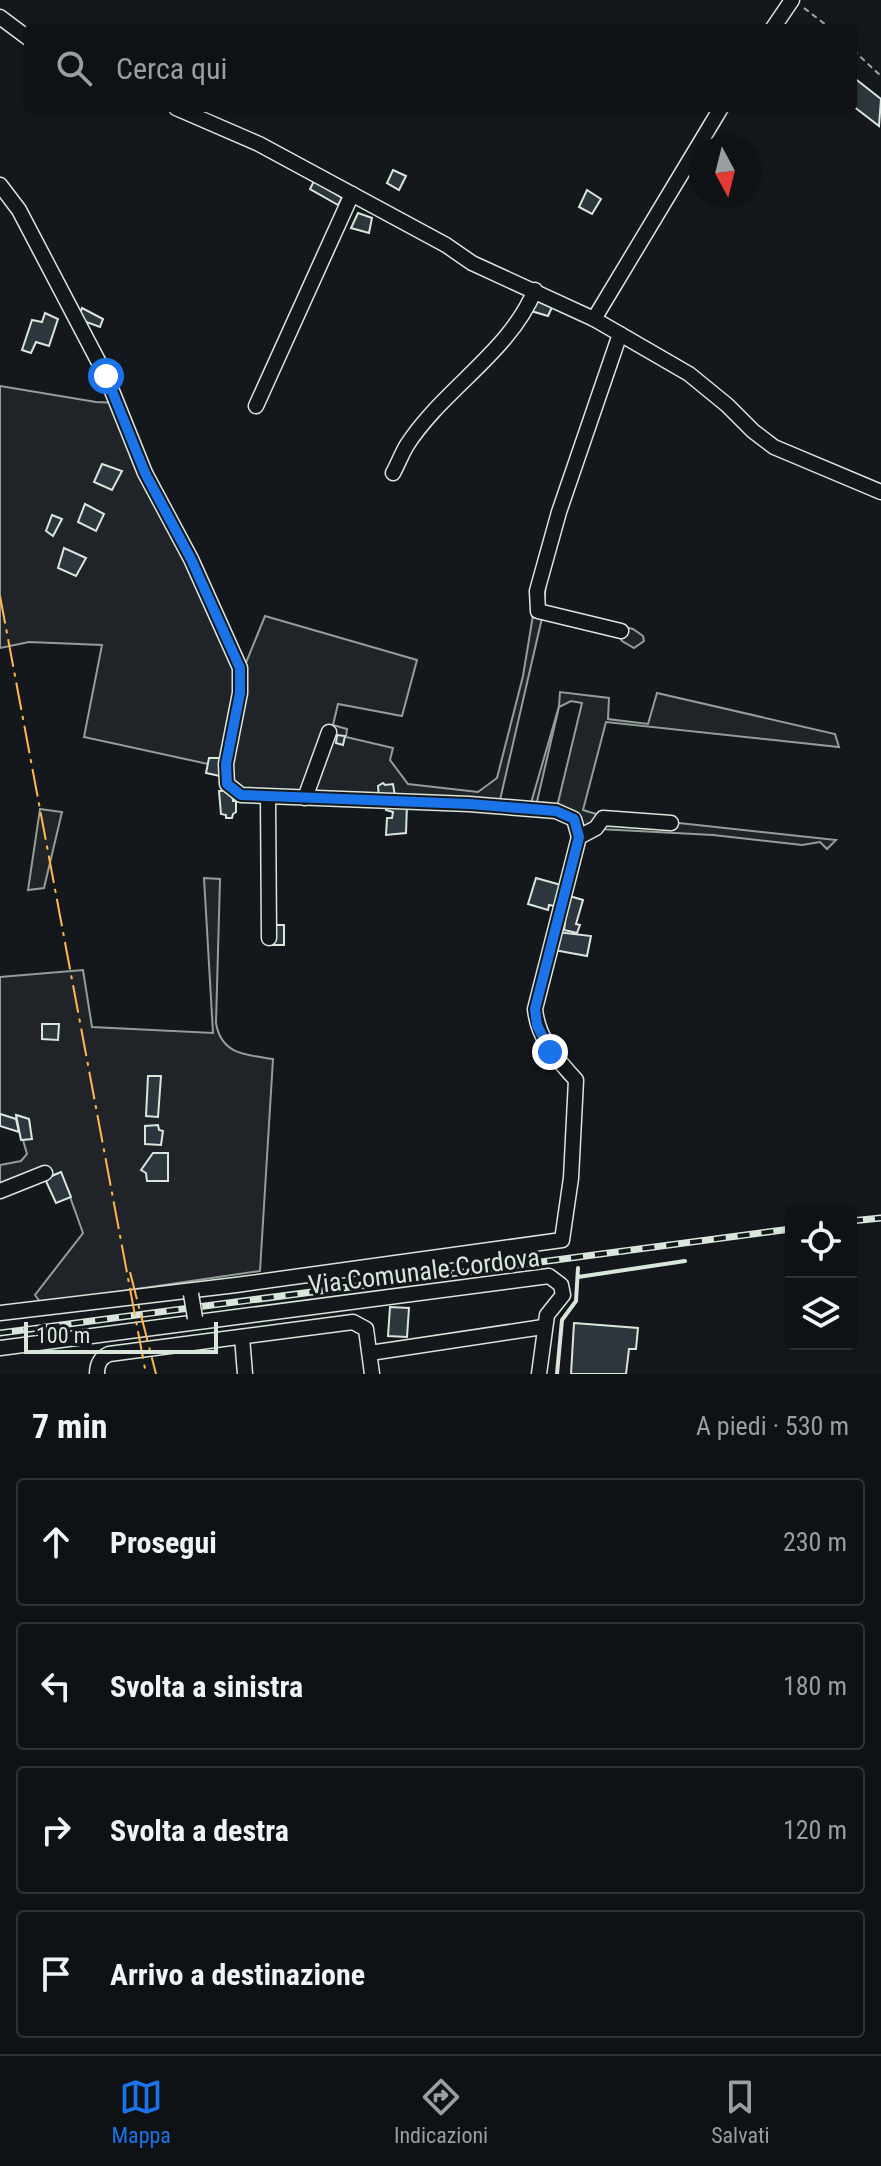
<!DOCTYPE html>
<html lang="it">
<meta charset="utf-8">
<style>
body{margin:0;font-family:"Roboto Condensed",sans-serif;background:#181b1e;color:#f1f3f6}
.controls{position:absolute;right:24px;bottom:24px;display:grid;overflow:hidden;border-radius:8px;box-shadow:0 2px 6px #0004}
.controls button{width:72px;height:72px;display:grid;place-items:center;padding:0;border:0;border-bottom:2px solid #2f3234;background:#0f1215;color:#f1f3f6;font:40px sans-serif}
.compass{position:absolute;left:689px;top:136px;width:72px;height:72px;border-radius:50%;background:#0f1215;box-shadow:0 2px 6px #0004;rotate:173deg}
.scale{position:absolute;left:24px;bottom:20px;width:194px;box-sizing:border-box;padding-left:8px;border:4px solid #d8e6dc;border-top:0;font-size:22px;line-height:28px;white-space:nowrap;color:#d8e6dc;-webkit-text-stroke:6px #14181c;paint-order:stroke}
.stop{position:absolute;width:24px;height:24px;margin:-18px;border:6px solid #1a73e8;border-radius:50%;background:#fff}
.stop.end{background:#1a73e8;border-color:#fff;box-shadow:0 2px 8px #0008}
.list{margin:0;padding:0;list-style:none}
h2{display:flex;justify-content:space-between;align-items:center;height:104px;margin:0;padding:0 32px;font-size:34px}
h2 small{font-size:26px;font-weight:400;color:#9b9ea0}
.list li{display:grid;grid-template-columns:52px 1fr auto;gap:24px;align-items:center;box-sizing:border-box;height:128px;margin:0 16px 16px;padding:0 16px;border:2px solid #2f3234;border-radius:8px}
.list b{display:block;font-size:30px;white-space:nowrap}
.list em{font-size:26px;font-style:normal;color:#9b9ea0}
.icon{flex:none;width:44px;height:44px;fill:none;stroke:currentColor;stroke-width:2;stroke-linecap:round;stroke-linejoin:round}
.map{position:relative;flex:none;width:881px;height:1374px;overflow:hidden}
.search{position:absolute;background:#0f1215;box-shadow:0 2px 6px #0004;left:24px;right:24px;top:24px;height:88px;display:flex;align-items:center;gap:20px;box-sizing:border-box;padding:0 28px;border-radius:8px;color:#9b9ea0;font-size:30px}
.sheet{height:680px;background:#0f1215}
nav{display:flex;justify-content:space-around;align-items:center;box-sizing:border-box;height:112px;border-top:2px solid #2f3234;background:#0f1215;font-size:22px;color:#9b9ea0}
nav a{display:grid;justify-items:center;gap:4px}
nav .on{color:#1a73e8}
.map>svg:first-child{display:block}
.grass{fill:#202428;stroke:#939e99;stroke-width:2}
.building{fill:#2c363c;stroke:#d8e6dc;stroke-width:2}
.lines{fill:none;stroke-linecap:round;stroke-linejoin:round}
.minor-casing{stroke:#d8e6dc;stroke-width:17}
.path{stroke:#9da8a2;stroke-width:2;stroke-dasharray:6 4;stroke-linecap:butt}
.minor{stroke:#14181c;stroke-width:14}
.rail-casing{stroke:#d8e6dc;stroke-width:7}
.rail{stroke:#14181c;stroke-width:4;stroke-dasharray:12;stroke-linecap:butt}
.minor-bridge-casing{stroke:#d8e6dc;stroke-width:17;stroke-linecap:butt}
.minor-bridge{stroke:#14181c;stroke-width:14}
.wall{stroke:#d8e6dc;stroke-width:4}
.power{stroke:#ffb74d;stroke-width:2;stroke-dasharray:28 6 4 6;stroke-linecap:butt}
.route{stroke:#1a73e8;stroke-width:10}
.labels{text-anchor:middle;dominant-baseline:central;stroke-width:6;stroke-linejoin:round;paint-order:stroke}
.street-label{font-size:26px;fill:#d8e6dc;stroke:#14181c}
</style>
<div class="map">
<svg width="881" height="1374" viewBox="0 0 881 1374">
<rect width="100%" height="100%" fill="#14181c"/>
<!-- grass -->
<g class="grass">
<path d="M0,386L96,402L118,403L243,670L265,616L417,660L402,716L338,704L333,725L347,729L346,737L393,748L390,760L408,784L478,792L497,778L523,676L537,591L546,583L544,608L633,629L643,636L644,641L634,648L622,641L617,633L542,618L500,800L531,803L559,706L560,692L609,698L608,719L648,724L657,693L835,734L839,747L606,722L583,810L596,814L836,840L827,849L820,842L802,845L713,835L599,829L579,837L574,819L556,811L582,703L571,701L559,707L535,810L241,795L227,784V758H210L208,764L84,737L102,645L29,642L0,648Z"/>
<path d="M40,809L62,812L44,888L28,890Z"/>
<path d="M204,878L220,879L216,1023C221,1054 245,1055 273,1059L260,1271L41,1303L35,1295L83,1233L61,1172L0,1195V1165L21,1161L27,1154L23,1140L31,1139L29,1119L17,1115L16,1119L0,1114V977L83,970L92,1027L213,1033Z"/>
</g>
<!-- building -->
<g class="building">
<path d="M853,77L881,99L879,126L853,106Z"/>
<path d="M393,170L406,176L399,190L387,183Z"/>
<path d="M314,181L342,198L338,205L310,189Z"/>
<path d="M587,190L601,199L592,214L579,207Z"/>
<path d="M358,213L372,218L369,233L351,228Z"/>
<path d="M535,298L553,305L548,316L531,311Z"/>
<path d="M82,308L103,319L100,327L78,319Z"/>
<path d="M45,313L58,319L49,346L36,342L31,353L22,350L32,320L42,322Z"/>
<path d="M102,464L122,471L112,490L94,482Z"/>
<path d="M85,504L104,514L96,531L78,522Z"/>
<path d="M52,515L62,519L53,536L46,531Z"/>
<path d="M64,548L86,558L76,576L58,568Z"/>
<path d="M337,735L345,736L343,745L336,743Z"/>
<path d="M209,758H223L220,776L206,773Z"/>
<path d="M383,783L385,785L393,784L395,796L379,797L378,786Z"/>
<path d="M232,790L233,801H236V812L233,814L232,818H226V815L221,814L219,791Z"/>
<path d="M386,803L407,804L406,833L386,835L387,818H392L393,812L386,810Z"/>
<path d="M536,878L561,885L555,906L549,905L548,910L528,904Z"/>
<path d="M566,895L583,900L576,924L580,925L577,933L564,930L565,923L560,921Z"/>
<rect x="273" y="925" width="11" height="20"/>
<path d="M557,932L591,936L587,956L554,950Z"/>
<path d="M42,1024H59L58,1040L42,1039Z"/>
<path d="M148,1076H161L158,1117L146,1116Z"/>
<path d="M0,1114L16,1119L19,1132L0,1126Z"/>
<path d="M16,1115L29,1119L32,1139L21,1140Z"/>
<path d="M158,1125L159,1130L163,1131L161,1145L145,1144V1126Z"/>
<path d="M153,1153H168V1181H147L146,1173L141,1170Z"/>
<path d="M61,1172L71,1197L56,1203L45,1179Z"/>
<path d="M390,1307L409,1308L407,1337L388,1336Z"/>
<path d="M574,1323L638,1328L636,1349H629L626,1374H571Z"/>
</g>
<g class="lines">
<!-- minor casing -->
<g class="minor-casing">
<g id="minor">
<path d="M0,17L28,38"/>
<path d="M773,28L792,0"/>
<path d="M176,108L259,144L446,245L472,263L594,319L689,374L727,405L753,431L774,447L881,492"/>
<path d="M0,185L19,210L106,376L145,473L191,559L240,668V693L226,764L227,784L241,795L469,804L556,811L574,819L579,837L535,1009C538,1039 556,1058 576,1080L571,1178L562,1240L236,1285L0,1313"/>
<path d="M594,319L721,108"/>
<path d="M620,334L559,512L537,591L538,611L621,631"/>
<path d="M256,406L352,194"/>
<path d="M393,473C398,464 402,453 407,445C443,389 509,353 535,290"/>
<path d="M268,797L269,938"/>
<path d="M305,798L329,732"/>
<path d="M579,837L596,828L603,818L671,823"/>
<path d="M0,1191L45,1173"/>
<path d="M242,1337L245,1374"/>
<path d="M0,1348L549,1276L561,1285L563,1295L547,1315L539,1374"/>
<path d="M370,1353L543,1327"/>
<path d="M97,1374C97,1364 100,1358 109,1354L353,1322L366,1329L372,1374"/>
</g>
</g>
<!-- path -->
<g class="path">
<path d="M804,8L830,28"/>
<path d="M853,50L881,76"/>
</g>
<!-- minor -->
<use href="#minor" class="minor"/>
<!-- rail casing -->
<g class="rail-casing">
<g id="rail">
<path d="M851,1221L881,1218"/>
<path d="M0,1333L791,1229"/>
</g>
</g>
<!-- rail -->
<use href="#rail" class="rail"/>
<!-- minor-bridge casing -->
<g class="minor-bridge-casing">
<path id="minor-bridge" d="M191,1294L195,1318"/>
</g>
<!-- minor-bridge -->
<use href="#minor-bridge" class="minor-bridge"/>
<!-- wall -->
<g class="wall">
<path d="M578,1277L685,1261"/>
<path d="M557,1374L562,1320L576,1301L578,1268"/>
</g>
<!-- power -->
<g class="power">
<path d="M0,596L146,1374"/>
<path d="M130,1272L156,1374"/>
</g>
</g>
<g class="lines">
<!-- route -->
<path class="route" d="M106,376L145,473L191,559L240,668V693L226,764L227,784L241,795L469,804L556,811L574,819L579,837L535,1009L537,1025L550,1052"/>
</g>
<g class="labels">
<!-- street labels -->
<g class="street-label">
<text transform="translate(424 1271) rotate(-7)">Via Comunale Cordova</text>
</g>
</g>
</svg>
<div class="controls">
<button><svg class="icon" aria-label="locate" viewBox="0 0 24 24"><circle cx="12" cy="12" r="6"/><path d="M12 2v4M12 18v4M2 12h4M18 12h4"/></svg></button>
<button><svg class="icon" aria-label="layers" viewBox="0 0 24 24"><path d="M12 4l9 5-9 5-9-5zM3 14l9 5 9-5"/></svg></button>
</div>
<svg class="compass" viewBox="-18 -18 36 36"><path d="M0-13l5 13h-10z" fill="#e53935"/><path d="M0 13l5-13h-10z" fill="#9b9ea0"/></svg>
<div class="scale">100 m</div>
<div class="stop" style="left:106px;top:376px"></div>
<div class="stop end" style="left:550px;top:1052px"></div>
<div class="search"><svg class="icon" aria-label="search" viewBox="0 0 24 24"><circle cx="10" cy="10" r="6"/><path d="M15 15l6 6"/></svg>Cerca qui</div>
</div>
<section class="sheet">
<h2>7 min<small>A piedi · 530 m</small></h2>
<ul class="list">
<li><svg class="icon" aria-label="ahead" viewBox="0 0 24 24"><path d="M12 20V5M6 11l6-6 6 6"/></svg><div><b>Prosegui</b></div><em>230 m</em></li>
<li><svg class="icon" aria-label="left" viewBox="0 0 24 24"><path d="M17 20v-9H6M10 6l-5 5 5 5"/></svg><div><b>Svolta a sinistra</b></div><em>180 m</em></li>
<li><svg class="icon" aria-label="right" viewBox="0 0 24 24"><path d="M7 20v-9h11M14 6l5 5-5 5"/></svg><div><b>Svolta a destra</b></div><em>120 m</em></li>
<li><svg class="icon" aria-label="arrive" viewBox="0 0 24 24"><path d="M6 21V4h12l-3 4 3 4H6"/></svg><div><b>Arrivo a destinazione</b></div></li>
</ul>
</section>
<nav>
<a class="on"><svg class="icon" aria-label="map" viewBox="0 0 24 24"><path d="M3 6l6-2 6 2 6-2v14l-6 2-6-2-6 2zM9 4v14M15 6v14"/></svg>Mappa</a>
<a><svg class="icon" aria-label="directions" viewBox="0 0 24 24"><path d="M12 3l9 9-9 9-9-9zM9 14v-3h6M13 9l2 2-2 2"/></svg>Indicazioni</a>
<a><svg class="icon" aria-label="saved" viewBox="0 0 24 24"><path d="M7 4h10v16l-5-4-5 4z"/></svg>Salvati</a>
</nav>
